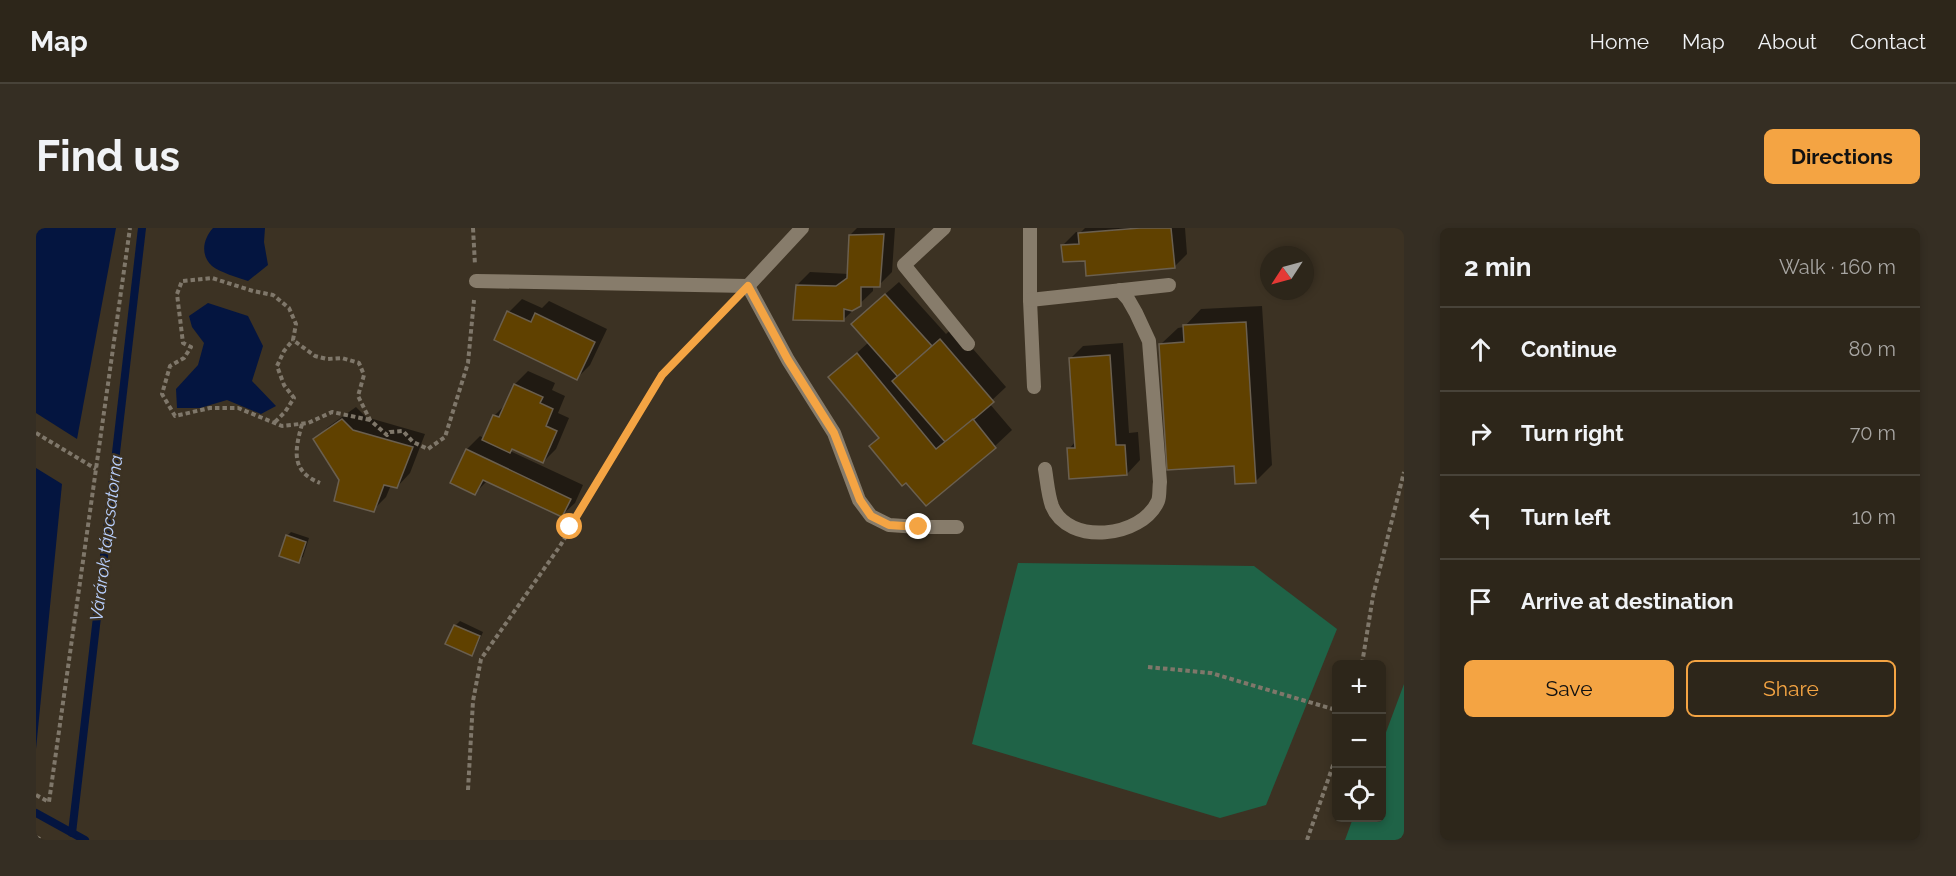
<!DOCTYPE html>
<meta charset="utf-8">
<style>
body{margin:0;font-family:Raleway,sans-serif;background:#352e23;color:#f1f3f6}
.controls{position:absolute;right:18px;bottom:18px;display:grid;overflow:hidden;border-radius:9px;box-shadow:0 3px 9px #0003}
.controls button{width:54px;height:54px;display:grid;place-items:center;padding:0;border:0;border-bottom:2px solid #484339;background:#2d261a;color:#f1f3f6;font:30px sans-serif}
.compass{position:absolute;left:1224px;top:18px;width:54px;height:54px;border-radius:50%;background:#2d261a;box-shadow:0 3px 9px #0003;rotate:234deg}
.stop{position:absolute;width:18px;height:18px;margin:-14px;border:4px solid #f4a443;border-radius:50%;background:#fff}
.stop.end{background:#f4a443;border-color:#fff;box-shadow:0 2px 6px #0008}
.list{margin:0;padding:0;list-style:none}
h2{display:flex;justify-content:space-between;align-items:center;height:78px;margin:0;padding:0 24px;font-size:26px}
h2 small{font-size:20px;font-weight:400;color:#a7a5a2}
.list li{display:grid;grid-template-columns:39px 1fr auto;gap:18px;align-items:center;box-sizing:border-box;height:84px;padding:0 24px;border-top:2px solid #484339}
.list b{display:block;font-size:22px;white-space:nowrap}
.list em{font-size:20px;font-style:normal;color:#a7a5a2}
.actions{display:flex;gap:12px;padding:18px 24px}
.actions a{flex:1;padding:14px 0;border:2px solid #f4a443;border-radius:9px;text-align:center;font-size:21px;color:#f4a443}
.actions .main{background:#f4a443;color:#111}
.icon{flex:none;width:33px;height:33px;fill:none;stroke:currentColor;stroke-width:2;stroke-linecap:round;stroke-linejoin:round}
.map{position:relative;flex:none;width:1368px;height:612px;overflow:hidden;border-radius:9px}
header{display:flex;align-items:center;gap:36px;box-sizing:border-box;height:84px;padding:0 30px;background:#2d261a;border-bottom:2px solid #484339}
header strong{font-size:28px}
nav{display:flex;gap:33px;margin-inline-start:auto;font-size:21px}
.intro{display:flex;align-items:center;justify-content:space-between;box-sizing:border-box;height:144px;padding:0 36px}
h1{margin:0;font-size:42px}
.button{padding:15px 27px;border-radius:9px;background:#f4a443;color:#111;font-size:21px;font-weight:700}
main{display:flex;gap:36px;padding:0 36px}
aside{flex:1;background:#2d261a;border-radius:9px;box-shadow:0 3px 9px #0003}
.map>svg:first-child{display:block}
.green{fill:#1f6347}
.water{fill:#041540}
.shadow{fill:#0007}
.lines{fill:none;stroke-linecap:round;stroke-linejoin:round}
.stream{stroke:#041540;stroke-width:8}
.building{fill:#604100;stroke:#6a5f4f;stroke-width:1.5}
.path{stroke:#7f776a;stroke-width:4;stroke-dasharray:4.5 3;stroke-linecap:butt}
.service{stroke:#877c6b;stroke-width:14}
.route{stroke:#f4a443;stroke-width:8}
.labels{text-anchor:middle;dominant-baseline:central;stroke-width:4.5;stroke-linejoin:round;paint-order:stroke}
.water-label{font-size:18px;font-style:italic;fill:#b9d0fe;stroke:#3c3223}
</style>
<header>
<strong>Map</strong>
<nav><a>Home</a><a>Map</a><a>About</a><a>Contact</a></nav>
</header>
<div class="intro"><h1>Find us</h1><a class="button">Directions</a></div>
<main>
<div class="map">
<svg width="1368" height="612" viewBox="0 0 1368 612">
<rect width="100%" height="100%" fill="#3c3223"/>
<!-- green -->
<g class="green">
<path d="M982,335L1218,338L1301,401L1230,577L1184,590L936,516Z"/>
<path d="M1368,456V612H1309L1317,590H1346V515Z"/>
</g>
<!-- water -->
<g class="water">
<path d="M0,0H80L41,211L0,185Z"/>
<path d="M177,0H229L228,14L232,37L212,53C203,50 183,44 176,38C164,27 167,11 177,0Z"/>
<path d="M172,75L212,88L227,118L216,153L240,178L225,186L191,172L164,180H141L140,161L162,137L168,115L156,99L153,88Z"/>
<path d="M0,240L26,256L0,521Z"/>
</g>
<!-- shadow -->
<g class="shadow">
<path d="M821,0H859L856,44L843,57H837V63L808,91L761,57L774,44L813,46L814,7Z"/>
<path d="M1049,0H1149L1151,26L1138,39L1050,31L1027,17L1040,4H1045Z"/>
<path d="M863,54L910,106L918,99L970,159L953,175L976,202L959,218L890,276L844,209L794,149L833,114L830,83Z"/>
<path d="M486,71L506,80L513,73L571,101L554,137L541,150L460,111L473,84Z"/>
<path d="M1226,78L1236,237L1219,254L1200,237L1125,116L1142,100L1148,99L1165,81Z"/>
<path d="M1087,115L1093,205L1102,204L1104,232L1091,246L1033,221L1040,213L1034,131L1047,118Z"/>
<path d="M492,143L519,155L516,162L529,168L522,185L533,190L520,221L507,234L477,220L474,223L547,257L539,275L525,288L452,252L439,265L416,254L431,221L444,208L448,210L458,188L471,175L479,156Z"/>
<path d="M320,179L330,189L389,206L374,245L361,259L355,257L350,269L337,282L305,252L279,212L292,199Z"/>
<path d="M255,304L273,310L267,329L262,333L251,308Z"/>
<path d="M424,393L447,404L439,422L435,426L411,415L419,398Z"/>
</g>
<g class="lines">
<!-- stream -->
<g class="stream">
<path d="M0,585L49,612"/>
<path d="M36,605L106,0"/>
</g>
</g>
<!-- building -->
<g class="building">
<path d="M1104,0H1135L1139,40L1050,48L1049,33L1027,34L1025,17L1043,16L1042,5Z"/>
<path d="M848,6L844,59H825V78L816,83L808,81V93L757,92L760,57L800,58L811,50L813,7Z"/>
<path d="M849,66L896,118L862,149L815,96Z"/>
<path d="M471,83L495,94L499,85L559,114L541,152L458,112Z"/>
<path d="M1210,94L1220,255L1199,256L1198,238L1131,242L1123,116L1148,114L1147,97Z"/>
<path d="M904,111L958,174L910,215L856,153Z"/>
<path d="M821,125L900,221L937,191L960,220L890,278L870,255L866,258L833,218L843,210L792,149Z"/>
<path d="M1074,127L1080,217H1089L1091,247L1033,251L1031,220H1039L1033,130Z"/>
<path d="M478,156L507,169L504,175L517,181L510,198L521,203L507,235L476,221L474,225L446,212L457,187L463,189Z"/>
<path d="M306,191L317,202L377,219L361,260L348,257L338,284L298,273L303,252L277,211Z"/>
<path d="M430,221L535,271L526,289L447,252L439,267L414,255Z"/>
<path d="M250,307L270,314L263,335L243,328Z"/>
<path d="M418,397L444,408L436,428L409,416Z"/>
</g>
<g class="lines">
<!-- path -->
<g class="path">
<path d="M437,0L439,37"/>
<path d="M334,192L296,184L272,195L246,198L202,180H174L139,188L126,166L134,138L148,130L155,119L147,115L141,66L146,53L176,50L217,63L237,67L253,80L260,96L257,112L279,128L291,131L306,130L323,135L328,147L322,168L334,192L351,207L354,204L367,203L377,214L392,221L409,209L432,135L438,72"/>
<path d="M239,194L249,184L258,170L248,157L241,138L248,123L257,112"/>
<path d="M266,196C259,222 254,243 284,255"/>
<path d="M0,205L60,241"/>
<path d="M1326,436L1337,368L1368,244"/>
<path d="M1112,439L1175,445L1300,482"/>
<path d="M432,562L437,473L445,431L524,318L626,147L695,76"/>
<path d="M0,567L13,574L94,0"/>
<path d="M0,609L6,612"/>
<path d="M1271,612L1300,529"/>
</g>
<!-- service -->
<g class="service">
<path d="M908,0L868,37L932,116"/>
<path d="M994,0V72L998,159"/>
<path d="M440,53L712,58L766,0"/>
<path d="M712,58L752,132L798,205L823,272L835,288L853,297L883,299H921"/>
<path d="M994,72L1133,57"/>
<path d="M1009,241C1011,253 1012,267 1016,278C1032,318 1106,310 1122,273C1124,268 1123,260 1124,254L1113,113L1100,85L1092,71L1084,62"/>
</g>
</g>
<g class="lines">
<!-- route -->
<path class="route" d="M534,299L626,147L712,58L752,132L798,205L824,272L835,288L853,297L883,299"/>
</g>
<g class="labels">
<!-- water labels -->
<g class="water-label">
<text transform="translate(70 310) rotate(-83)">Várárok tápcsatorna</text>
</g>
</g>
</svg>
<div class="controls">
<button>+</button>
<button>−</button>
<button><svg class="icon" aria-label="locate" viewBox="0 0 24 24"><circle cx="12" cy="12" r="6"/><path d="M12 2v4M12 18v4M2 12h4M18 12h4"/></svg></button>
</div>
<svg class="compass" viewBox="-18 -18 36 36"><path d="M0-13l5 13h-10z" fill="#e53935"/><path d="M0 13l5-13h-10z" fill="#a7a5a2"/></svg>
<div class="stop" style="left:534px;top:299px"></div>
<div class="stop end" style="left:883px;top:299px"></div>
</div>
<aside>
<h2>2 min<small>Walk · 160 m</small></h2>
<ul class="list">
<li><svg class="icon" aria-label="ahead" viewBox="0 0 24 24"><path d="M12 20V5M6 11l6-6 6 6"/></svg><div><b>Continue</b></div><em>80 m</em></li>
<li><svg class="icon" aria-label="right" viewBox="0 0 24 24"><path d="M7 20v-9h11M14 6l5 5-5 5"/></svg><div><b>Turn right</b></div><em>70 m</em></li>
<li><svg class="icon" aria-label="left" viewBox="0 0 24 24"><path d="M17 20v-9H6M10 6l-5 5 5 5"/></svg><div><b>Turn left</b></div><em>10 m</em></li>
<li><svg class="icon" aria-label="arrive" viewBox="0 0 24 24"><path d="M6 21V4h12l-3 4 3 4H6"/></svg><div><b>Arrive at destination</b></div></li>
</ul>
<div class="actions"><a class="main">Save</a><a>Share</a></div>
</aside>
</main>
